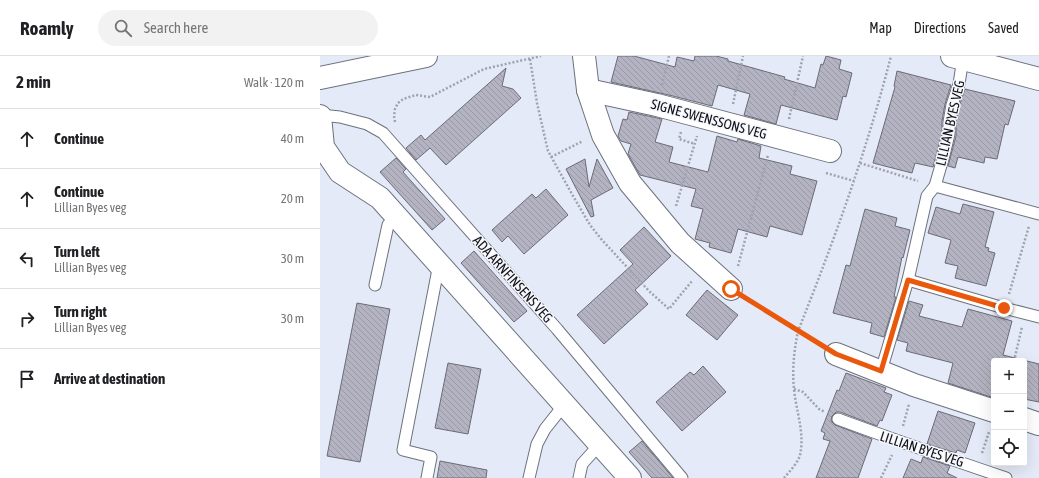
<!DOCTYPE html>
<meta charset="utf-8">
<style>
body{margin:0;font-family:"Asap Condensed",sans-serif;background:#f2f2f2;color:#202124}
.controls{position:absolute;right:12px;bottom:12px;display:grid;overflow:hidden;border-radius:4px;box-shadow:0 4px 16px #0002}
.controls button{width:36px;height:36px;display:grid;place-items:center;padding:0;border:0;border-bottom:1px solid #e0e0e0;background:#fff;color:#202124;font:20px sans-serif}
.stop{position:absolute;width:12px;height:12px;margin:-9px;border:3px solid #ea580c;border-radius:50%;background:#fff}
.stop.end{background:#ea580c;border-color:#fff;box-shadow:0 1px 4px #0008}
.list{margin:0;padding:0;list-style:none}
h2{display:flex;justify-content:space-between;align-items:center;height:52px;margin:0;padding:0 16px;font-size:17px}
h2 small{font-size:13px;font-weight:400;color:#757577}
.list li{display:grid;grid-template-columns:26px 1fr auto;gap:12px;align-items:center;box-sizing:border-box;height:60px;padding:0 16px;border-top:1px solid #e0e0e0}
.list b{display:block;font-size:15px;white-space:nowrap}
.list p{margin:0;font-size:13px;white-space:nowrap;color:#757577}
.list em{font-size:13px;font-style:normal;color:#757577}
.icon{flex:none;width:22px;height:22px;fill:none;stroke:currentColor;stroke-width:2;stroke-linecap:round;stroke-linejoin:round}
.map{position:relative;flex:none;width:719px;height:422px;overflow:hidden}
header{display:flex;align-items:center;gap:24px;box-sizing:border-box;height:56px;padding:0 20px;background:#fff;border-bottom:1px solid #e0e0e0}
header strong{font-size:19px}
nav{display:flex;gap:22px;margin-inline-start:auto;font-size:14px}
.search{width:280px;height:36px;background:#f2f2f2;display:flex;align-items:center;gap:10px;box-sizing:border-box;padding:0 14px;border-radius:22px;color:#757577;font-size:15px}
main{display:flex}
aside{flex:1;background:#fff}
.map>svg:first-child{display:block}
.building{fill:url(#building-back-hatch);stroke:#6c6b78}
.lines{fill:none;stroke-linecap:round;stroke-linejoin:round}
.service-casing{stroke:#6d727d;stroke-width:13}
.minor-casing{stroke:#6d727d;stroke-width:24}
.path{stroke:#9ea3ad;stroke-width:2.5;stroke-dasharray:2 2;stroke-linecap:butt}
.service{stroke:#fff;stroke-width:11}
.minor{stroke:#fff;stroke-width:22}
.route{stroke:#ea580c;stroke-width:5}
.labels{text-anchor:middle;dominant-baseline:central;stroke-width:3;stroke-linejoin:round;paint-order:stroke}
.street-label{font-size:14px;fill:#111318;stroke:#f5f7fc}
</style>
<header>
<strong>Roamly</strong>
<div class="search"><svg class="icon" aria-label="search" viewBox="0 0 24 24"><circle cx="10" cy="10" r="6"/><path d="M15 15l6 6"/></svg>Search here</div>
<nav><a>Map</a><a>Directions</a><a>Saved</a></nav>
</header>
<main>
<aside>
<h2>2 min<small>Walk · 120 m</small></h2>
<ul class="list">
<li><svg class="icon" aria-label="ahead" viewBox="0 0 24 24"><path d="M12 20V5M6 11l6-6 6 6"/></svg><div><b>Continue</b></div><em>40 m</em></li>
<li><svg class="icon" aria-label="ahead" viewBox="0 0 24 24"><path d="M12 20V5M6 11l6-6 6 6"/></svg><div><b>Continue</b><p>Lillian Byes veg</p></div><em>20 m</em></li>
<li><svg class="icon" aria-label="left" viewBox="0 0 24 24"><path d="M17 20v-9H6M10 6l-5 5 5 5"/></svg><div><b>Turn left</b><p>Lillian Byes veg</p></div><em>30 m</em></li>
<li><svg class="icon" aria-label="right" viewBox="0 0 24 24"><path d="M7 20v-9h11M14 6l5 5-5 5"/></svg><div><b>Turn right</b><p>Lillian Byes veg</p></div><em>30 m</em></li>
<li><svg class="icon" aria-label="arrive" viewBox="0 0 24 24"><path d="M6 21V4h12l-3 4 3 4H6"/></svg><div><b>Arrive at destination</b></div></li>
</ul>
</aside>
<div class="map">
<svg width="719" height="422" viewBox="0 0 719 422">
<defs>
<pattern id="building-back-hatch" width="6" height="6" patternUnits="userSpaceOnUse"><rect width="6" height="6" fill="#b4b3c1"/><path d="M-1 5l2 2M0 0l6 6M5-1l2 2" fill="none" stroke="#9a99a5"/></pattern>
</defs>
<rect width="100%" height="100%" fill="#e4eaf7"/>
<!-- building -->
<g class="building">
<path d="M298,0H314L355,11L357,1L374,5L375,0H396L408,3V5L465,21L464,23L495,32L501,8L503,9L506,0L521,4L519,13L532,17L526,41L523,40L517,64L461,49L456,68L424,59L430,38L398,29L392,50L353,40L291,26Z"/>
<path d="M186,12L182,30L193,33L201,42L126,109L110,92L96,104L86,92L101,79L105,84Z"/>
<path d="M577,15L631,29L625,48L622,65V77L613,111L595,107L592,117L553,107L575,31L574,30Z"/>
<path d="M645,33L695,45L688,69L685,68L677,103L665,101L664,107L638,101L635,112L628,110L636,80V67L639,51Z"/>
<path d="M309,56L342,63L335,86L353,91L349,106L388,116L397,80L417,86L418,83L441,90L439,102L472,110L470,118L497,125L482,179L450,170L447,181L418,173L411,197L389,191L390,187L375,183L383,153L371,150L376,133L320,119L308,98L311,88L301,85L298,80L303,63L307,64Z"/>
<path d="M76,102L86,113L83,116L125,163L112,174L60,116Z"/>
<path d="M265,103L269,131L277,103L293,132L271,144L274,160L271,161L246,113Z"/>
<path d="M226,133L248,159L204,198L188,180L182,186L172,174L212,138L216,142Z"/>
<path d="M643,148L674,156L665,191L669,192L668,195L675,197L666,230L635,222L638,210L625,207L631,184L608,177L616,151L640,158Z"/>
<path d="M545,153L577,162L575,170L590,174L583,202L582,201L574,241H576L564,281L550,277L552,267L513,257L526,209L530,210Z"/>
<path d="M324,171L351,200L315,234L328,248L284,288L257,259L313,208L300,194Z"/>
<path d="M154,195L207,255L194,266L141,207Z"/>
<path d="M387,234L418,259L397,284L366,259Z"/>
<path d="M589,245L603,249L599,260L642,271L648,253L692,265L683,299L719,308V346L704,343V305H674V342L628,327L633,307L586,295L588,287L577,284Z"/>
<path d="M37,247L70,253L40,406L7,400Z"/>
<path d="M128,307L161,313L148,378L115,372Z"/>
<path d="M383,310L406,336L362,375L336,346L370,316L374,319Z"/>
<path d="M526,317L566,332L564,336L572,339L562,365L560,364L557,370L520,356H516L512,360L511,365L515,369L552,383L538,422H496L510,385L503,383L505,377L501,375L517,334L519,335Z"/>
<path d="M618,355L655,367L645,397L637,394L636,397L607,388Z"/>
<path d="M322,385L353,422H332L309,396Z"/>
<path d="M603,401L630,410L627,417L637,422H583L591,403L601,407Z"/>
<path d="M120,405L167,414L166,422H117Z"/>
</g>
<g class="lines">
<!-- service casing -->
<g class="service-casing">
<g id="service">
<path d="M0,59L20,61L47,68L63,77L237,273L362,422"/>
<path d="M615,130L719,158"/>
<path d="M588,224L684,252L719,261"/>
<path d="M55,229L68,169L76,160"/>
<path d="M561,315L588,224L607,140L615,130L624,99L629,78V66L632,49L639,28L643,2"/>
<path d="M518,363C574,384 630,403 686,422"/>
<path d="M107,422L111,401L83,394L119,208"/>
<path d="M209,422L217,388L225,373L244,349"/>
<path d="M259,422L262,408L280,388"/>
</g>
</g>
<!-- minor casing -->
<g class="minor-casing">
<g id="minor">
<path d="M264,0L268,34L283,79L310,127L360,187L411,233"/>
<path d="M632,0L719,23"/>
<path d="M0,22L106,0"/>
<path d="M268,34L337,49L510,95"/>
<path d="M0,60L3,91L20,116L60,142L310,422"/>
<path d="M516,298L594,329L674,355"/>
<path d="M704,363L719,368"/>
</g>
</g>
<!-- path -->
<g class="path">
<path d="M210,3L217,47L228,95L253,140L270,169L282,184L329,235L349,253L372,225"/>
<path d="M342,29L349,0"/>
<path d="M413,48L423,0"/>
<path d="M469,63L483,0"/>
<path d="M75,66L74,60L75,53L78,47L83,43L96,39L110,41L164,13L221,0"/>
<path d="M361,76L359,83L375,88"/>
<path d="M231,101L263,85"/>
<path d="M540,107L598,125"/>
<path d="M506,117L534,125"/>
<path d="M356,150L377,80"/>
<path d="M418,210L448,99"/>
<path d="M689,238L709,170"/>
<path d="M428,243L498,287"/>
<path d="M694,305L702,271"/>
<path d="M474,333L483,336L499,353L505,356"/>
<path d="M583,370L589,348"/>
<path d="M662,397L669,376"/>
<path d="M464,422C469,416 478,407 480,399C485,377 476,355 474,333C472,313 474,295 478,275C514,185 547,94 571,0"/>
<path d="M561,422L572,399"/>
</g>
<!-- service -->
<use href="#service" class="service"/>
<!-- minor -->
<use href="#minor" class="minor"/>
</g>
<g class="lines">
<!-- route -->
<path class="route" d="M411,233L516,298L561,315L588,224L684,252"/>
</g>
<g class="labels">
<!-- street labels -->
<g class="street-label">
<text transform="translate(389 63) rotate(15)">SIGNE SWENSSONS VEG</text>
<text transform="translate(630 67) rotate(-77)">LILLIAN BYES VEG</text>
<text transform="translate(193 223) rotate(48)">ADA ARNFINSENS VEG</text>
<text transform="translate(602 393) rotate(18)">LILLIAN BYES VEG</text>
</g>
</g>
</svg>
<div class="controls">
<button>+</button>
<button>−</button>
<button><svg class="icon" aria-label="locate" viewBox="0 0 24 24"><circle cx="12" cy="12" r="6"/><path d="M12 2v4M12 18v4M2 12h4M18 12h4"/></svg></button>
</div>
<div class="stop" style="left:411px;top:233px"></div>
<div class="stop end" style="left:684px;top:252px"></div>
</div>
</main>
